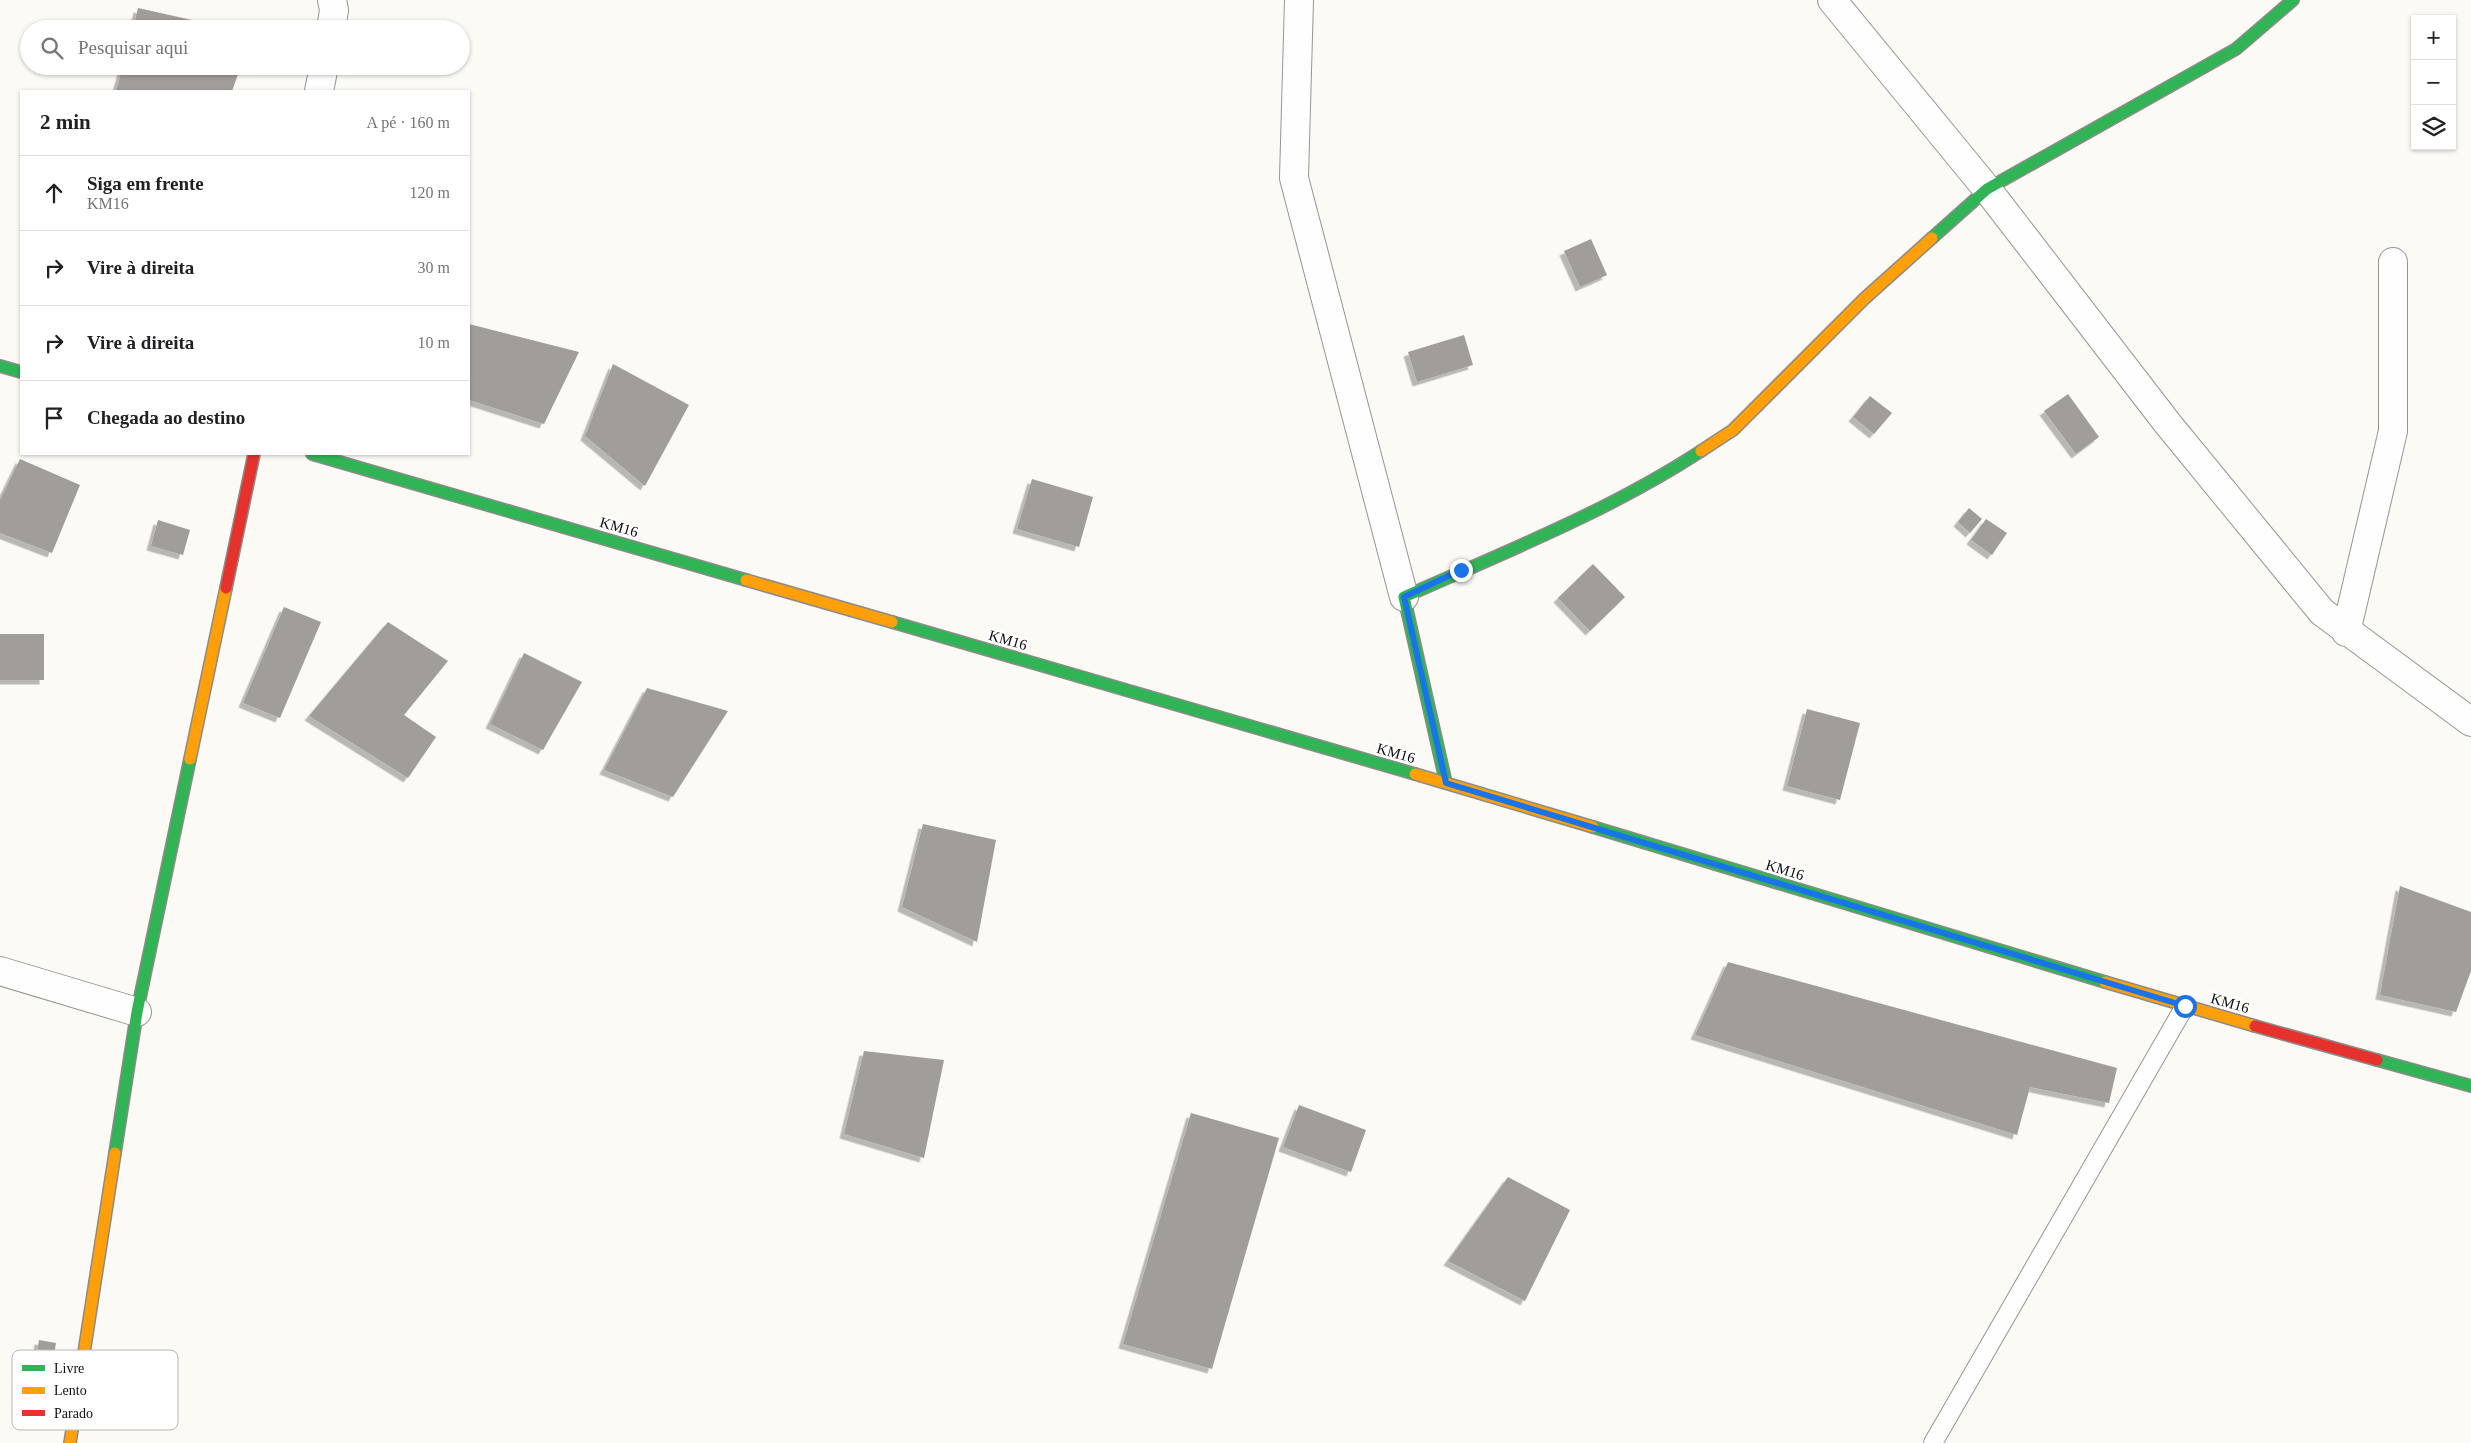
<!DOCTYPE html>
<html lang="pt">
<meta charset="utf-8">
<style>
body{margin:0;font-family:Georgia,serif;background:#f2f2f2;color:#202124}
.controls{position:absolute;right:15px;top:15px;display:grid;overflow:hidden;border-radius:0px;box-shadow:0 1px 4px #0004}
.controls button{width:45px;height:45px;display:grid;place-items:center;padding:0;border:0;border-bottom:1px solid #e0e0e0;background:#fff;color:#202124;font:25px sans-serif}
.stop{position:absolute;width:15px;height:15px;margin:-11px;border:4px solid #1a73e8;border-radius:50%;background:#fff}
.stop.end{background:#1a73e8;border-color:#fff;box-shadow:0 1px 5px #0008}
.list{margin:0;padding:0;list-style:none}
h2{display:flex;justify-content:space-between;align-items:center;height:65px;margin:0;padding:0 20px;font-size:21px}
h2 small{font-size:16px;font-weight:400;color:#757577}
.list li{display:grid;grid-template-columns:32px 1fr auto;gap:15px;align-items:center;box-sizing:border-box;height:75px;padding:0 20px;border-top:1px solid #e0e0e0}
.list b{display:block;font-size:19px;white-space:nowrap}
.list p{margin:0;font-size:16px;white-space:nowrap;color:#757577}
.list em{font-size:16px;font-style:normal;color:#757577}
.icon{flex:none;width:28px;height:28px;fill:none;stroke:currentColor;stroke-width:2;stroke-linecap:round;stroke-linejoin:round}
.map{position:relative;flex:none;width:2471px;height:1443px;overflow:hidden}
.search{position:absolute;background:#fff;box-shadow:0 1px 4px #0004;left:20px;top:20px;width:450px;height:55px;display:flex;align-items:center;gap:12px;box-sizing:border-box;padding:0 18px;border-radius:28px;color:#757577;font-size:19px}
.panel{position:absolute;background:#fff;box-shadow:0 1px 4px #0004;left:20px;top:90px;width:450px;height:365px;border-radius:0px}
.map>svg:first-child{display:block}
.building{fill:#a09d9a;filter:url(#shadow)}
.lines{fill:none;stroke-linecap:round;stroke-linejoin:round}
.lane-casing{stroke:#969593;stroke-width:20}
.street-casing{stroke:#969593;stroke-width:30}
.fast-casing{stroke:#8c8b89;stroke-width:14}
.slow-casing{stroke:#8c8b89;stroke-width:14}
.jam-casing{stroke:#8c8b89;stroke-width:14}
.lane{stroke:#fffefe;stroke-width:18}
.street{stroke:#fffefe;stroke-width:28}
.fast{stroke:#30b455;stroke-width:11}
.slow{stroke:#ff9f0a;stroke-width:11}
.jam{stroke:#e5322d;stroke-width:11}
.route{stroke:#1a73e8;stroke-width:6}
.labels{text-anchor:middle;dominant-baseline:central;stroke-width:5;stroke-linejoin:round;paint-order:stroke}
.street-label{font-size:15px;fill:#0f0f0f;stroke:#fff}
.key{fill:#fff;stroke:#b7b7b7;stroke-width:1}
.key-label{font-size:14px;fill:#0f0f0f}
</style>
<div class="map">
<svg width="2471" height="1443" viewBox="0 0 2471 1443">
<defs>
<filter id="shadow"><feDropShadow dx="-4.5" dy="4.5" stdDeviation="0" flood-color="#0004"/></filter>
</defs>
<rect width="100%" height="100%" fill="#fcfaf5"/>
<!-- building -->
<g class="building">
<path d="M138,8L228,28V29H133Z"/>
<path d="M123,66H241L232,91H116Z"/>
<path d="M1591,239L1607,275L1580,287L1564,251Z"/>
<path d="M469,324L579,352L544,424L469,400Z"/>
<path d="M1464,335L1473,365L1417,382L1408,352Z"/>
<path d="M613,364L689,405L645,486L585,436Z"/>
<path d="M2068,394L2099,437L2076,454L2044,411Z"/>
<path d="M1870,396L1892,413L1874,434L1853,417Z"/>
<path d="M20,459L80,485L52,553L0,533V500Z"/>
<path d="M1032,479L1093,497L1079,547L1017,529Z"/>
<path d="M1969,508L1982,519L1970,533L1958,522Z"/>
<path d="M1986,519L2007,533L1992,555L1971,540Z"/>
<path d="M158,520L190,530L183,555L151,546Z"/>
<path d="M1593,564L1625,597L1590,631L1558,598Z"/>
<path d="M284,607L321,622L280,718L243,703Z"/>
<path d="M388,622L448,661L404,715L436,737L408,778L309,716Z"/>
<rect x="0" y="634" width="44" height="46"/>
<path d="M524,653L582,682L543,750L490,724Z"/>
<path d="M647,688L728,711L673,797L604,770Z"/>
<path d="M1807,709L1860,723L1840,800L1787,786Z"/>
<path d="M923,824L996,840L977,942L902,907Z"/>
<path d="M2400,886L2471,912V971L2456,1012L2380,995Z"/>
<path d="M1728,962L2117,1068L2109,1103L2030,1087L2017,1135L1695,1035Z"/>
<path d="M864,1051L944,1060L924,1158L844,1134Z"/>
<path d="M1299,1105L1366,1130L1351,1172L1283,1147Z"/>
<path d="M1191,1113L1279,1138L1212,1369L1123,1344Z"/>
<path d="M1508,1177L1570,1210L1525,1301L1448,1261Z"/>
<path d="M39,1340L56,1343L50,1379L28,1376L32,1351L37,1353Z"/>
</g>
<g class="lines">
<!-- lane casing -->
<g class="lane-casing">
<path id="lane" d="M1933,1443L2185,1006"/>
</g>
<!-- street casing -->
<g class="street-casing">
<g id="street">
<path d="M1299,0L1294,178L1404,597"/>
<path d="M1832,0L1987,189L2168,424L2322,612L2471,722"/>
<path d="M331,29L334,10L332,0"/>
<path d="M319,91L324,66"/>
<path d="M2346,632L2393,431V262"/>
<path d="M0,971L137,1012"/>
</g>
</g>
<!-- fast casing -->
<g class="fast-casing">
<g id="fast">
<path d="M1932,238L1987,189L2236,49L2293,0"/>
<path d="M0,366L21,372"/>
<path d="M312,454L746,580"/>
<path d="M892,622L1415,774"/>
<path d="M1446,783L1404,597C1503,553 1611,510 1701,451"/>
<path d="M1593,827L2105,982"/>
<path d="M2377,1060L2471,1086"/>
<path d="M115,1153L137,1012L190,759"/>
</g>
</g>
<!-- slow casing -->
<g class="slow-casing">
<g id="slow">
<path d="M1701,451L1733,430L1864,299L1932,238"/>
<path d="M746,580L892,622"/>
<path d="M190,759L226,588"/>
<path d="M1415,774L1593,827"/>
<path d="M2105,982L2255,1026"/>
<path d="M70,1443L115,1153"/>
</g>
</g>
<!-- jam casing -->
<g class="jam-casing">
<g id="jam">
<path d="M226,588L254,454"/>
<path d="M2255,1026L2377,1060"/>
</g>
</g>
<!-- lane -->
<use href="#lane" class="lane"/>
<!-- street -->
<use href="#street" class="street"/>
<!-- fast -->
<use href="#fast" class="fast"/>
<!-- slow -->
<use href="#slow" class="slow"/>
<!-- jam -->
<use href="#jam" class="jam"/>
</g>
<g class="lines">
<!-- route -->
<path class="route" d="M1461,570L1404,597L1446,783L2185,1006"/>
</g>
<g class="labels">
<!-- street labels -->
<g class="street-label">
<text transform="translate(619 527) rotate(16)">KM16</text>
<text transform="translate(1008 640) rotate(16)">KM16</text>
<text transform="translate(1396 753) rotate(16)">KM16</text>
<text transform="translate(1785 870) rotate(17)">KM16</text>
<text transform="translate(2230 1003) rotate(16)">KM16</text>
</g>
</g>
<!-- legend -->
<rect x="12" y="1350" width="166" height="80" rx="8" class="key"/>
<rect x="22" y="1365" width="23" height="6" fill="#30b455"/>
<rect x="22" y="1387" width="23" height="7" fill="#ff9f0a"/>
<rect x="22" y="1410" width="23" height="6" fill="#e5322d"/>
<g class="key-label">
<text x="54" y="1373">Livre</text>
<text x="54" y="1395">Lento</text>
<text x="54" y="1418">Parado</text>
</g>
</svg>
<div class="controls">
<button>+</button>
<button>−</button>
<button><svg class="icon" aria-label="layers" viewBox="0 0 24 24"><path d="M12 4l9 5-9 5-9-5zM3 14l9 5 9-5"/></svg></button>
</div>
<div class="stop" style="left:2185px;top:1006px"></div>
<div class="stop end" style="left:1461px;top:570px"></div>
<div class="search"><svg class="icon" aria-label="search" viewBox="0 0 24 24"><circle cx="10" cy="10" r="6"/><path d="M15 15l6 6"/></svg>Pesquisar aqui</div>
<section class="panel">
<h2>2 min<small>A pé · 160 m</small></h2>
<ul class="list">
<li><svg class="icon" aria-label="ahead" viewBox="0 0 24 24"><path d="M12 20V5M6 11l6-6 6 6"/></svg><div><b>Siga em frente</b><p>KM16</p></div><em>120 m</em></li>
<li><svg class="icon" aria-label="right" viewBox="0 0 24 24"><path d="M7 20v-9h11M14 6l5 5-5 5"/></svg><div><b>Vire à direita</b></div><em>30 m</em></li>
<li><svg class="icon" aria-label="right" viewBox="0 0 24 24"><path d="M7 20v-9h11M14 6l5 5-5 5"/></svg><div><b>Vire à direita</b></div><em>10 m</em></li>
<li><svg class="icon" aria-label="arrive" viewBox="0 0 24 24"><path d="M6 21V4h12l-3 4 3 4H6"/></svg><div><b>Chegada ao destino</b></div></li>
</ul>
</section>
</div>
